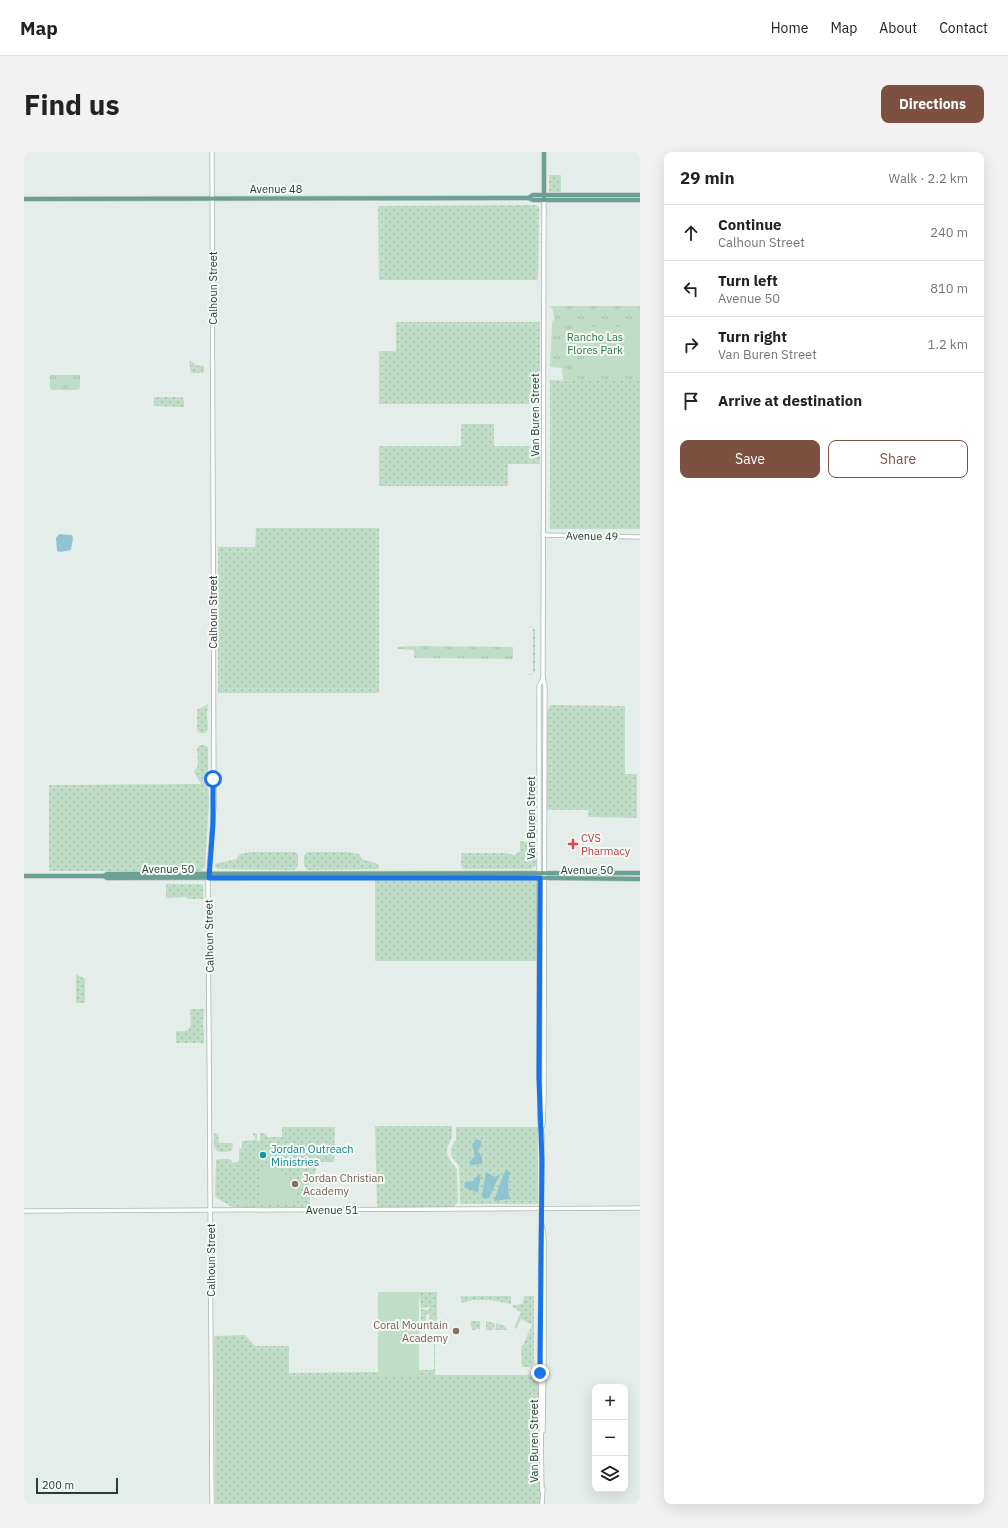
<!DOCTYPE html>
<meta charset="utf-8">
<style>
body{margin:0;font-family:"IBM Plex Sans",sans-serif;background:#f2f2f2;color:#222}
.controls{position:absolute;right:12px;bottom:12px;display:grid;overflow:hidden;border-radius:8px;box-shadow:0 4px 16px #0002}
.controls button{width:36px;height:36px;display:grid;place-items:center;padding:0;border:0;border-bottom:1px solid #e0e0e0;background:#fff;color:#222;font:20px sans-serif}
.scale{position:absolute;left:12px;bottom:10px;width:82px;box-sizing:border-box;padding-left:4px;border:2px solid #243e38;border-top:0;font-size:11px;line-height:14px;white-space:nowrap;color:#243e38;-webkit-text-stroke:3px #f5faf7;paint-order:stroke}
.stop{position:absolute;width:12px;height:12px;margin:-9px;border:3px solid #1a73e8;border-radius:50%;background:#fff}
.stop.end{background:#1a73e8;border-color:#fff;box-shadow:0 1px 4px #0008}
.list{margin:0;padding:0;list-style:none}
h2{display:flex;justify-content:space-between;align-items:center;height:52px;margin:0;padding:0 16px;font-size:17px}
h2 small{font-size:13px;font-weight:400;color:#767676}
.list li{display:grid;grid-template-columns:26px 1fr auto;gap:12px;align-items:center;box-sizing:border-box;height:56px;padding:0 16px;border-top:1px solid #e0e0e0}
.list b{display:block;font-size:15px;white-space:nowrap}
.list p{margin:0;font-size:13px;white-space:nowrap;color:#767676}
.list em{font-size:13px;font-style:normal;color:#767676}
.actions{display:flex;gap:8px;padding:12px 16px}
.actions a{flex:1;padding:9px 0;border:1px solid #7d503f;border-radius:8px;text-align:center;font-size:14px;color:#7d503f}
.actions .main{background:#7d503f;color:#fff}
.icon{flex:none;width:22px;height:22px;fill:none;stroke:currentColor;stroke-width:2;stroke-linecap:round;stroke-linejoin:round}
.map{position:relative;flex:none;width:616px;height:1352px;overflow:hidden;border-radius:8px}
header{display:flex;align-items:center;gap:24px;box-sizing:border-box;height:56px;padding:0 20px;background:#fff;border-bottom:1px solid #e0e0e0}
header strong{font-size:19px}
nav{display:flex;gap:22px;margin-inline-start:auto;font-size:14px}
.intro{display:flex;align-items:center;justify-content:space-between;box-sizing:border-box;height:96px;padding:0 24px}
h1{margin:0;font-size:28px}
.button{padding:10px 18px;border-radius:8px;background:#7d503f;color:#fff;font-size:14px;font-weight:700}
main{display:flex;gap:24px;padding:0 24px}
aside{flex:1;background:#fff;border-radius:8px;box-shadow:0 4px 16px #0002}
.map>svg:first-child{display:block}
.grass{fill:url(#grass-dots)}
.park{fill:url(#park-tufts)}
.garden{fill:#bfddc7}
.water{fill:#8fc4d0}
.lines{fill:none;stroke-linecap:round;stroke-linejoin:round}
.minor-casing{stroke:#a7b5b1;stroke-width:5}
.major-casing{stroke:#c2c9c7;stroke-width:5.5}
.minor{stroke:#fff;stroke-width:3.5}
.major{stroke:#6ba194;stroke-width:4}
.route{stroke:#1a73e8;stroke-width:5}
.health-dot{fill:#e0444e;stroke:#f5faf7;stroke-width:1.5}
.culture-dot{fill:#0f9aa8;stroke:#f5faf7;stroke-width:1.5}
.education-dot{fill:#8d6e63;stroke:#f5faf7;stroke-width:1.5}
.labels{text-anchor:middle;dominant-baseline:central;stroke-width:4;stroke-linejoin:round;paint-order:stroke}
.street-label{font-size:11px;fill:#243e38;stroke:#f5faf7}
.park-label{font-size:11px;fill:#30744c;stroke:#f5faf7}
.health-label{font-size:11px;fill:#be3a42;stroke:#f5faf7;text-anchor:start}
.culture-label{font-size:11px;fill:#0d838f;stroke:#f5faf7;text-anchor:start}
.education-label{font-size:11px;fill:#785e54;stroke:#f5faf7;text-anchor:start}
</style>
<header>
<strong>Map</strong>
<nav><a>Home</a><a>Map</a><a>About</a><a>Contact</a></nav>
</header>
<div class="intro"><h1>Find us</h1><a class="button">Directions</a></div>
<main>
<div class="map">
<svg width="616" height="1352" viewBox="0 0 616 1352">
<defs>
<pattern id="grass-dots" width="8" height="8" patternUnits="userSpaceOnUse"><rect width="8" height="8" fill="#bfddc7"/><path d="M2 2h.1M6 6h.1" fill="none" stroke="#a4bfac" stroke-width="1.8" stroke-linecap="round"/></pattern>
<pattern id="park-tufts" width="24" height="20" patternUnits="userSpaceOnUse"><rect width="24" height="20" fill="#bfddc7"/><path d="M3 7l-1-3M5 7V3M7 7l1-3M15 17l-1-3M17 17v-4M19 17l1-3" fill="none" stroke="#a4bfac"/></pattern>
</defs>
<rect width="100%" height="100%" fill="#e5edea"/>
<!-- grass -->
<g class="grass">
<rect x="525" y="23" width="12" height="17"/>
<path d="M512,53L515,56L514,128H355L354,54Z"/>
<path d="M372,170H516V252H355V199H372Z"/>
<path d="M165,209H167L172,213L180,214V221H167Z"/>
<path d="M526,228L550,229H616V377H526Z"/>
<path d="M130,245H158L160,248V255L130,254Z"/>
<path d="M437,272H470V294H516V312H484V334H355V294H437Z"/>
<path d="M232,376H355V541H194V395H231Z"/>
<path d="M508,474L511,478V519L508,523H502L509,522V476L508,475L503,476Z"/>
<path d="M184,552L183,562L184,578L181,581H176L173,578V558Z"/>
<path d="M526,553L601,554V622H613V666L564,665V658H522L523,561Z"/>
<path d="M176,593H181L184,595V632L185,648L181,716L178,717V719H25V633L177,632L170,620L174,613L173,596Z"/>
<path d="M496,689L502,690L512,689V714L507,717H439L437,714V704L438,701H480L491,703L496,699Z"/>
<path d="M226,700H271L274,702V714L270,718L194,717L191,715V712L212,707L216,702Z"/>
<path d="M283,700H323L335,702L338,707L354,712L355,717L284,718L280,714V703Z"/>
<rect x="351" y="727" width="163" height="82"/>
<path d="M142,732H177L179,734V747H165L161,745L142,746Z"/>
<path d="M52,822L61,827V851H52Z"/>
<path d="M166,857H180L179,876L180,880V891H152V879C171,882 166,870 166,857Z"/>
<path d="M351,974H428V985L423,996V1002L427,1010L433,1017L434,1050L429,1055H353Z"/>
<path d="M258,975H311L310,1010H292V1019L285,1031L286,1055H208L191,1045L192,1008L195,1007H206L209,1011L213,1010L215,1008V997L218,996V989L231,988V984L229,983V981L233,982V989H236V981H240L244,985H258Z"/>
<path d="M432,975H514V1052H436L435,1014L428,1005L427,1001V996L432,987Z"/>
<path d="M190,981L194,982L195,991H209L208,998C204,1000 202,1000 198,1000C188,1000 190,989 190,981Z"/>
<path d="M395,1140H413V1178H410V1171H406L405,1162H402V1171H397V1157L405,1158L406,1155L397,1156Z"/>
<path d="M436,1144H487V1152L465,1148H449L438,1151Z"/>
<path d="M500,1144H510V1212L507,1215H498L497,1197L508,1173L497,1167L492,1177L490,1176L497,1160L487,1154L499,1152Z"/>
<path d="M450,1169H456V1178L453,1176L451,1178H448L446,1170Z"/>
<path d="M462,1169L471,1171L469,1178H462Z"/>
<path d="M472,1171L481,1174L483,1178H471Z"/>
<path d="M221,1183L231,1194H265V1221L354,1220V1223H395V1218H410V1186L411,1187V1223H510L513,1226L515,1232L516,1352H191L190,1184Z"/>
</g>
<!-- park -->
<g class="park">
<path d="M526,154H616V229H550L539,228L538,216L526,215L528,170L531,166L529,163V158Z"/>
<path d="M26,223H56V236L54,238H28L26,236Z"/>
<path d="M390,494L489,495V507L390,506V498L374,497V495Z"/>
</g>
<!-- garden -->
<g class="garden">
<path d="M562,175H587L588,222H562Z"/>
<rect x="589" y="175" width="27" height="47"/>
<path d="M254,1015L272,1032V1052H238L236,1050V1016Z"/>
<rect x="217" y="1047" width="9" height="7"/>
<rect x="354" y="1140" width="41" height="83"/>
</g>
<!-- water -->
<g class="water">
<path d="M35,382L48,383L49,386L47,398L36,400L33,399L32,386Z"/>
<path d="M452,987L457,989V994L454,999L458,1005V1011L457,1012L447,1013L445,1010L451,1004L448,993Z"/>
<path d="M483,1018L486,1020L484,1030L485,1047L470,1049L480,1021Z"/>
<path d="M462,1020L471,1025L476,1022L465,1046L460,1047L458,1044Z"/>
<path d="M457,1022L454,1041L440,1035L441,1030L449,1029L454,1023Z"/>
</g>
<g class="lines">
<!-- minor casing -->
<g class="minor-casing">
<g id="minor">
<path d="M519,383L616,385"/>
<path d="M518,975L519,972L520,948L521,534L519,526L520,48"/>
<path d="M0,1059L616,1056"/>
<path d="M518,1073L520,1084V1213L519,1279"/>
<path d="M518,1339L516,1199L518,983L516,971L515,925V534L519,526"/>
<path d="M188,1352L184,731L190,654L188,0"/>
<path d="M518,1352L519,1337"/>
</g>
</g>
<!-- major casing -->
<g class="major-casing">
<g id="major">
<path d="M520,0V46"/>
<path d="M504,46L509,43H616"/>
<path d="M0,47L504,46L509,48H616"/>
<path d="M0,724H80L83,722L616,721"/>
<path d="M80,724L83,726L434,725L616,727"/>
</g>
</g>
<!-- minor -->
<use href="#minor" class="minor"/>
<!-- major -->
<use href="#major" class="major"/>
</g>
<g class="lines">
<!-- route -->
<path class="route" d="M189,627V672L185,726H516L515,925L518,1009L516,1221"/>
</g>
<!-- markers -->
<path class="health-dot" d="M547 686h4v4h4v4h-4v4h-4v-4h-4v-4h4z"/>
<circle class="culture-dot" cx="239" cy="1003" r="4"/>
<g class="education-dot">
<circle cx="271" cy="1032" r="4"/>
<circle cx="432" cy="1179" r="4"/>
</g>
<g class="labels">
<!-- street labels -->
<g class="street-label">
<text x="252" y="37">Avenue 48</text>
<text transform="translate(189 136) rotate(-90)">Calhoun Street</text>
<text transform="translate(511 263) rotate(-90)">Van Buren Street</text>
<text transform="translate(568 384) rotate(1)">Avenue 49</text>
<text transform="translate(189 460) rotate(-90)">Calhoun Street</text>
<text transform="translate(507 666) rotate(-90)">Van Buren Street</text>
<text x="144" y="717">Avenue 50</text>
<text x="563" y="718">Avenue 50</text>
<text transform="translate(185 784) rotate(-91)">Calhoun Street</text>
<text x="308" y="1058">Avenue 51</text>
<text transform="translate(187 1108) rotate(-90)">Calhoun Street</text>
<text transform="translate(510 1289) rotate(-90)">Van Buren Street</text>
</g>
<!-- park labels -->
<g class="park-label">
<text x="571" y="185">Rancho Las<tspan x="571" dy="13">Flores Park</tspan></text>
</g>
<!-- health labels -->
<g class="health-label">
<text x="557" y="686">CVS<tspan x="557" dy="13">Pharmacy</tspan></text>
</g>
<!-- culture labels -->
<g class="culture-label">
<text x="247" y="997">Jordan Outreach<tspan x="247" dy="13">Ministries</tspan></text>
</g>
<!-- education labels -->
<g class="education-label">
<text x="279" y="1026">Jordan Christian<tspan x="279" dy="13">Academy</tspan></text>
<text x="424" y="1173" text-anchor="end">Coral Mountain<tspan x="424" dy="13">Academy</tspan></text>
</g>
</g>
</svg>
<div class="controls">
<button>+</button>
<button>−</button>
<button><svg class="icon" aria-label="layers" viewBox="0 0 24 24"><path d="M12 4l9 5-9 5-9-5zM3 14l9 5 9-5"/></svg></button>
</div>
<div class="scale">200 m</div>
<div class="stop" style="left:189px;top:627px"></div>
<div class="stop end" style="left:516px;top:1221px"></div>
</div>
<aside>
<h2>29 min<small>Walk · 2.2 km</small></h2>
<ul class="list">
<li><svg class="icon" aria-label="ahead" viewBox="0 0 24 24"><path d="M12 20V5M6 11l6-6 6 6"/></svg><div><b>Continue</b><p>Calhoun Street</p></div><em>240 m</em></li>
<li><svg class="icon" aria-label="left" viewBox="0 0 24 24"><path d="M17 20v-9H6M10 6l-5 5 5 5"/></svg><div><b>Turn left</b><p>Avenue 50</p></div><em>810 m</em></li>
<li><svg class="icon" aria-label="right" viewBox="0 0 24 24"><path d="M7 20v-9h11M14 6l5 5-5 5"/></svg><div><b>Turn right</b><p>Van Buren Street</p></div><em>1.2 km</em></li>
<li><svg class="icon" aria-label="arrive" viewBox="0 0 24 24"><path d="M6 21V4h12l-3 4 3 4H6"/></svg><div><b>Arrive at destination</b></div></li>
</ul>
<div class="actions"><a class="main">Save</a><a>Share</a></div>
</aside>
</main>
